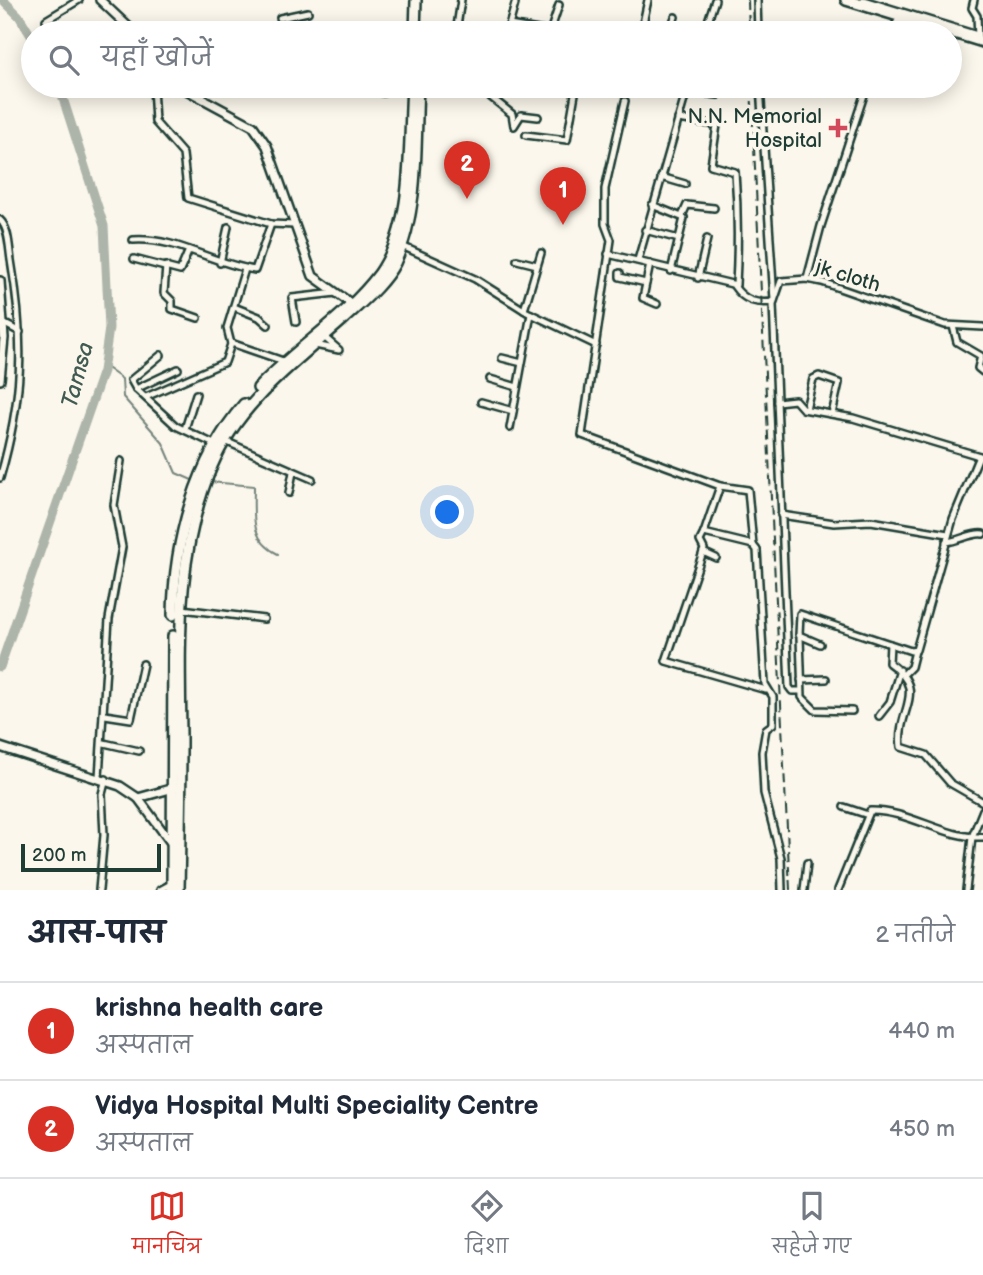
<!DOCTYPE html>
<html lang="hi">
<meta charset="utf-8">
<style>
body{margin:0;font-family:"Balsamiq Sans","Playpen Sans Deva",sans-serif;background:#f6f6f7;color:#1f2937}
.scale{position:absolute;left:21px;bottom:18px;width:140px;box-sizing:border-box;padding-left:7px;border:4px solid #1f3d34;border-top:0;font-size:19px;line-height:24px;white-space:nowrap;color:#1f3d34;-webkit-text-stroke:5px #fbf7ec;paint-order:stroke}
.you{position:absolute;left:448px;top:513px;width:24px;height:24px;margin:-18px;border:5px solid #fff;border-radius:50%;background:#1a73e8;box-shadow:0 0 0 10px #1a73e833}
.badge{display:grid;place-items:center;width:46px;height:46px;border-radius:50%;background:#d93025;color:#fff;font-size:23px;font-weight:700}
.pin{position:absolute;translate:-50% -58px;filter:drop-shadow(0 2px 4px #0008)}
.pin::after{content:'';position:absolute;top:37px;width:24px;height:21px;background:inherit;clip-path:polygon(0 0,100% 0,50% 100%)}
.list{margin:0;padding:0;list-style:none}
h2{display:flex;justify-content:space-between;align-items:center;height:91px;margin:0;padding:0 28px;font-size:30px}
h2 small{font-size:23px;font-weight:400;color:#747a83}
.list li{display:grid;grid-template-columns:46px 1fr auto;gap:21px;align-items:center;box-sizing:border-box;height:98px;padding:0 28px;border-top:2px solid #e0e1e3}
.list b{display:block;font-size:26px;white-space:nowrap}
.list p{margin:0;font-size:23px;white-space:nowrap;color:#747a83}
.list em{font-size:23px;font-style:normal;color:#747a83}
.icon{flex:none;width:38px;height:38px;fill:none;stroke:currentColor;stroke-width:2;stroke-linecap:round;stroke-linejoin:round}
.map{position:relative;flex:none;width:983px;height:890px;overflow:hidden}
.search{position:absolute;background:#fff;box-shadow:0 4px 18px #0003;left:21px;right:21px;top:21px;height:77px;display:flex;align-items:center;gap:18px;box-sizing:border-box;padding:0 24px;border-radius:38px;color:#747a83;font-size:26px}
.sheet{height:287px;background:#fff}
nav{display:flex;justify-content:space-around;align-items:center;box-sizing:border-box;height:98px;border-top:2px solid #e0e1e3;background:#fff;font-size:19px;color:#747a83}
nav a{display:grid;justify-items:center;gap:4px}
nav .on{color:#d93025}
.map>svg:first-child{display:block}
.lines{fill:none;stroke-linecap:round;stroke-linejoin:round}
.stream{stroke:#74847b;stroke-width:2}
.river{stroke:#adb4aa;stroke-width:9}
.minor-casing{stroke:#1f3d34;stroke-width:10}
.tertiary-casing{stroke:#1f3d34;stroke-width:12}
.primary-casing{stroke:#1f3d34;stroke-width:14}
.trunk-casing{stroke:#1f3d34;stroke-width:14}
.minor{stroke:#fbf7ec;stroke-width:5}
.tertiary{stroke:#fbf7ec;stroke-width:7}
.primary{stroke:#fbf7ec;stroke-width:9}
.trunk{stroke:#fbf7ec;stroke-width:9}
.rail{stroke:#1f3d34;stroke-width:2;stroke-dasharray:10 5;stroke-linecap:butt}
.poi-dot{fill:#d1495b;stroke:#fbf7ec;stroke-width:2.5}
.labels{text-anchor:middle;dominant-baseline:central;stroke-width:7;stroke-linejoin:round;paint-order:stroke}
.poi-label{font-size:21px;fill:#1f3d34;stroke:#fbf7ec;text-anchor:end}
.street-label{font-size:21px;fill:#1f3d34;stroke:#fbf7ec}
.water-label{font-size:23px;font-style:italic;fill:#425b52;stroke:#fbf7ec}
</style>
<div class="map">
<svg width="983" height="890" viewBox="0 0 983 890">
<rect width="100%" height="100%" fill="#fbf7ec"/>
<filter id="ink" filterUnits="userSpaceOnUse"><feTurbulence type="fractalNoise" baseFrequency=".0143" numOctaves="2"/><feDisplacementMap in="SourceGraphic" scale="14" xChannelSelector="R" yChannelSelector="G"/><feConvolveMatrix kernelMatrix="1 2 1 2 8 2 1 2 1" color-interpolation-filters="sRGB"/></filter>
<g filter="url(#ink)">
<g class="lines">
<!-- stream -->
<g class="stream">
<path d="M104,366L122,379L123,397L163,443L176,473L192,480"/>
<path d="M211,482L254,486C254,514 249,540 278,554"/>
</g>
<!-- river -->
<g class="river">
<path d="M3,0L19,16L33,39"/>
<path d="M0,667L103,371L109,328L104,226L59,86"/>
</g>
<!-- minor casing -->
<g class="minor-casing">
<g id="minor">
<path d="M648,0L642,28L661,33"/>
<path d="M757,0L758,33"/>
<path d="M863,0L977,35"/>
<path d="M974,0L972,8L977,16L978,37"/>
<path d="M280,18L308,12"/>
<path d="M46,20L79,0"/>
<path d="M509,25L550,32L559,5"/>
<path d="M420,32L428,33"/>
<path d="M456,33L461,0"/>
<path d="M507,33L515,4"/>
<path d="M669,33L675,17"/>
<path d="M704,33L715,0"/>
<path d="M891,33L897,22L936,33"/>
<path d="M153,86L155,122L183,154L188,198L271,224L294,225"/>
<path d="M382,86L383,93"/>
<path d="M488,86L487,94L512,114L514,126L521,115L538,117"/>
<path d="M760,86L774,300"/>
<path d="M686,91L718,95"/>
<path d="M202,98L205,86"/>
<path d="M625,101L605,189V224L611,240L582,435L720,486L748,490L753,545"/>
<path d="M526,135L567,140L575,94L569,86"/>
<path d="M661,177L685,184"/>
<path d="M652,205L684,218L671,271"/>
<path d="M682,216L687,205L714,208"/>
<path d="M0,220C9,228 9,248 11,260C25,343 23,397 0,478"/>
<path d="M645,230L679,239"/>
<path d="M133,240C177,237 212,264 255,270L271,224"/>
<path d="M402,246L475,279L527,312L596,345"/>
<path d="M608,254L736,285C738,248 738,209 735,172L711,165L717,125L678,119"/>
<path d="M134,259L180,271L189,250"/>
<path d="M517,260L537,265"/>
<path d="M638,260L688,86"/>
<path d="M220,263L228,227"/>
<path d="M650,264L643,298L657,304"/>
<path d="M166,266L164,293L172,301V309L198,318"/>
<path d="M620,273V277L646,283"/>
<path d="M698,278L707,239"/>
<path d="M807,279L821,226L867,86"/>
<path d="M734,286C744,301 756,304 773,302"/>
<path d="M234,307L259,317L268,325"/>
<path d="M524,310L541,253"/>
<path d="M296,322L292,298L336,293"/>
<path d="M3,323L20,332"/>
<path d="M953,326L957,342L981,356L978,368L983,372"/>
<path d="M231,343L286,362"/>
<path d="M315,345L339,350L324,337"/>
<path d="M502,358L522,363"/>
<path d="M178,369L136,389L176,426L214,444"/>
<path d="M490,379L517,387"/>
<path d="M136,389L131,380L161,355"/>
<path d="M146,397L225,362L231,344L227,328L245,269"/>
<path d="M481,402L513,411"/>
<path d="M777,402L795,400L803,409L853,418L983,457"/>
<path d="M806,409L813,379L819,376L839,383L832,414"/>
<path d="M510,428L531,314"/>
<path d="M185,429L196,394"/>
<path d="M225,441L312,479"/>
<path d="M720,486L704,533L753,545L757,550L765,684L773,697V724L766,729L762,752L764,793L781,858L782,890"/>
<path d="M289,493L293,472"/>
<path d="M781,515L834,523L871,521L948,534"/>
<path d="M704,533L700,541L704,549L666,661L766,690"/>
<path d="M946,542C959,541 973,532 983,534"/>
<path d="M703,552L716,558"/>
<path d="M182,609L264,619"/>
<path d="M800,637L802,697L815,710L852,711"/>
<path d="M820,644L799,635L800,614L911,651L916,650L953,519L979,456"/>
<path d="M890,644L889,663C930,691 896,709 901,747L926,755L950,783L983,802"/>
<path d="M905,673L911,667L915,651"/>
<path d="M801,680L826,679"/>
<path d="M801,691H792L789,687L773,304L781,281L807,279L822,282L945,325L983,327"/>
<path d="M105,715L131,719L143,664"/>
<path d="M879,716L890,702L900,670"/>
<path d="M104,743L139,751"/>
<path d="M99,777L109,619L122,547L114,505L121,461"/>
<path d="M844,807L868,815"/>
<path d="M99,890L104,835L102,794L106,779"/>
<path d="M160,890L173,883"/>
<path d="M804,890L807,863"/>
<path d="M838,890L870,811C909,810 945,839 983,837"/>
<path d="M966,890L972,837L983,810"/>
</g>
</g>
<!-- tertiary casing -->
<g class="tertiary-casing">
<g id="tertiary">
<path d="M100,0L135,33"/>
<path d="M179,86L253,126L267,146L313,276L356,307"/>
<path d="M0,281L4,338L0,380"/>
<path d="M0,747L120,786L138,798L172,844"/>
<path d="M138,798L174,788"/>
</g>
</g>
<!-- primary casing -->
<g class="primary-casing">
<path id="primary" d="M846,0L983,42"/>
</g>
<!-- trunk casing -->
<g class="trunk-casing">
<g id="trunk">
<path d="M415,33L416,0"/>
<path d="M258,388C295,348 346,318 379,274C415,223 408,145 412,86"/>
<path d="M173,615C174,541 195,461 244,404"/>
<path d="M172,890L173,636"/>
<path d="M179,890C180,839 181,788 181,737C180,643 175,554 212,466C239,402 296,362 345,318C362,302 384,284 395,263C420,210 415,143 418,86"/>
</g>
</g>
<!-- minor -->
<use href="#minor" class="minor"/>
<!-- tertiary -->
<use href="#tertiary" class="tertiary"/>
<!-- primary -->
<use href="#primary" class="primary"/>
<!-- trunk -->
<use href="#trunk" class="trunk"/>
<!-- rail -->
<g class="rail">
<path d="M748,0L749,33"/>
<path d="M751,86L790,890"/>
</g>
</g>
</g>
<!-- markers -->
<path class="poi-dot" d="M834.5 117.5h7v7h7v7h-7v7h-7v-7h-7v-7h7z"/>
<g class="labels">
<!-- poi labels -->
<g class="poi-label">
<text x="822" y="116">N.N. Memorial<tspan x="822" dy="24">Hospital</tspan></text>
</g>
<!-- street labels -->
<g class="street-label">
<text transform="translate(848 276) rotate(17)">jk cloth</text>
</g>
<!-- water labels -->
<g class="water-label">
<text transform="translate(78 375) rotate(-75)">Tamsa</text>
</g>
</g>
</svg>
<div class="scale">200 m</div>
<div class="you"></div>
<div class="pin badge" style="left:563px;top:225px">1</div>
<div class="pin badge" style="left:467px;top:199px">2</div>
<div class="search"><svg class="icon" aria-label="search" viewBox="0 0 24 24"><circle cx="10" cy="10" r="6"/><path d="M15 15l6 6"/></svg>यहाँ खोजें</div>
</div>
<section class="sheet">
<h2>आस-पास<small>2 नतीजे</small></h2>
<ul class="list">
<li><span class="badge">1</span><div><b>krishna health care</b><p>अस्पताल</p></div><em>440 m</em></li>
<li><span class="badge">2</span><div><b>Vidya Hospital Multi Speciality Centre</b><p>अस्पताल</p></div><em>450 m</em></li>
</ul>
</section>
<nav>
<a class="on"><svg class="icon" aria-label="map" viewBox="0 0 24 24"><path d="M3 6l6-2 6 2 6-2v14l-6 2-6-2-6 2zM9 4v14M15 6v14"/></svg>मानचित्र</a>
<a><svg class="icon" aria-label="directions" viewBox="0 0 24 24"><path d="M12 3l9 9-9 9-9-9zM9 14v-3h6M13 9l2 2-2 2"/></svg>दिशा</a>
<a><svg class="icon" aria-label="saved" viewBox="0 0 24 24"><path d="M7 4h10v16l-5-4-5 4z"/></svg>सहेजे गए</a>
</nav>
